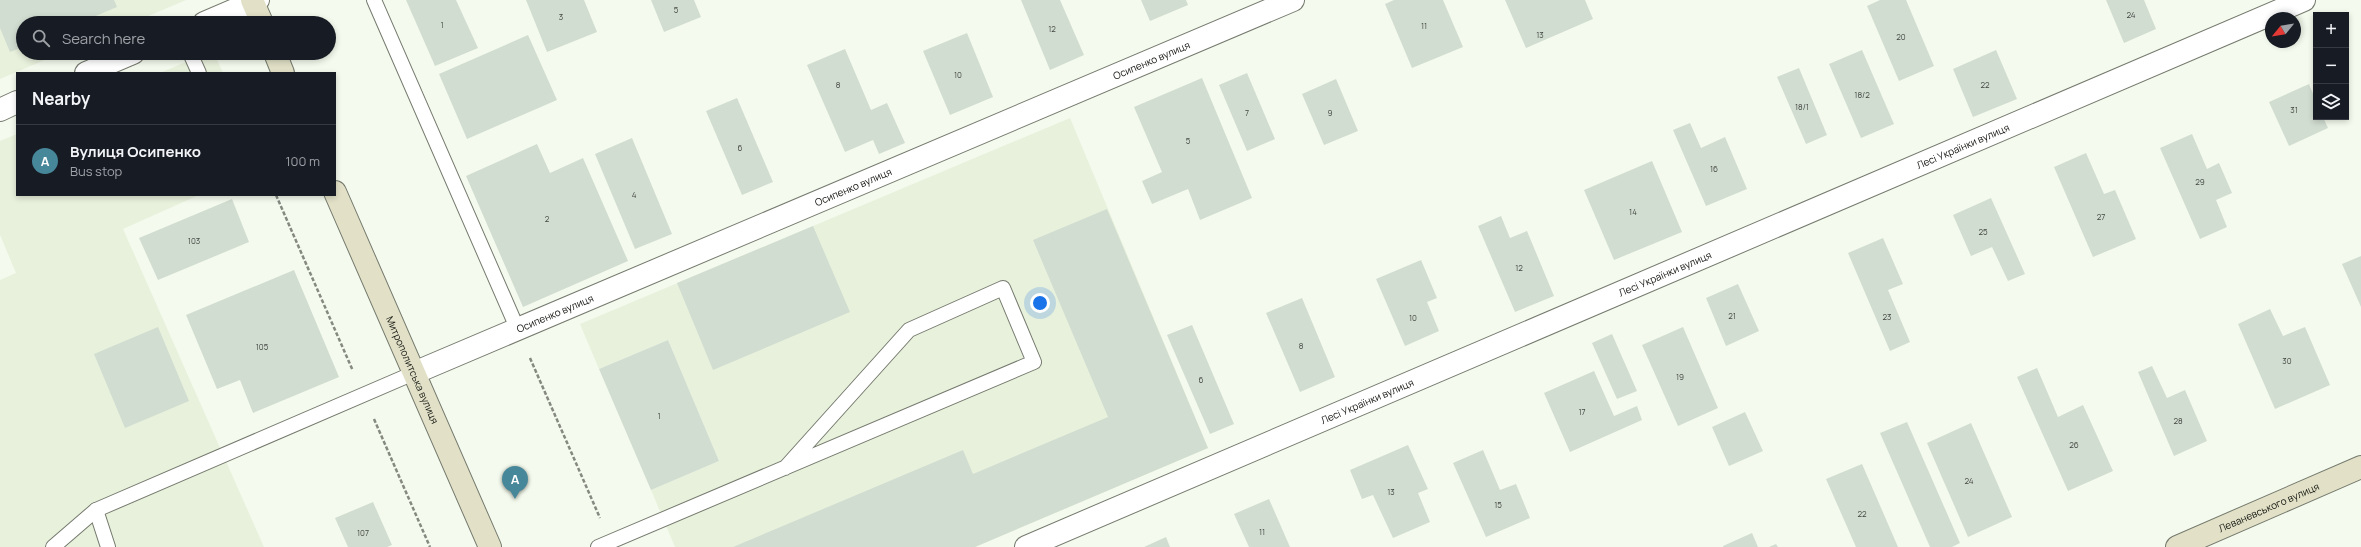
<!DOCTYPE html>
<meta charset="utf-8">
<style>
body{margin:0;font-family:Manrope,sans-serif;background:#20242c;color:#f1f3f6}
.controls{position:absolute;right:12px;top:12px;display:grid;overflow:hidden;border-radius:0px;box-shadow:0 2px 6px #0003}
.controls button{width:36px;height:36px;display:grid;place-items:center;padding:0;border:0;border-bottom:1px solid #363941;background:#171b24;color:#f1f3f6;font:20px sans-serif}
.compass{position:absolute;left:2265px;top:12px;width:36px;height:36px;border-radius:50%;background:#171b24;box-shadow:0 2px 6px #0003;rotate:240deg}
.you{position:absolute;left:1040px;top:303px;width:14px;height:14px;margin:-10px;border:3px solid #fff;border-radius:50%;background:#1a73e8;box-shadow:0 0 0 6px #1a73e833}
.badge{display:grid;place-items:center;width:26px;height:26px;border-radius:50%;background:#47879a;color:#fff;font-size:13px;font-weight:700}
.pin{position:absolute;translate:-50% -33px;filter:drop-shadow(0 1px 2px #0008)}
.pin::after{content:'';position:absolute;top:21px;width:14px;height:12px;background:inherit;clip-path:polygon(0 0,100% 0,50% 100%)}
.list{margin:0;padding:0;list-style:none}
h2{display:flex;justify-content:space-between;align-items:center;height:52px;margin:0;padding:0 16px;font-size:17px}
h2 small{font-size:13px;font-weight:400;color:#9ea1a6}
.list li{display:grid;grid-template-columns:26px 1fr auto;gap:12px;align-items:center;box-sizing:border-box;height:72px;padding:0 16px;border-top:1px solid #363941}
.list b{display:block;font-size:15px;white-space:nowrap}
.list p{margin:0;font-size:13px;white-space:nowrap;color:#9ea1a6}
.list em{font-size:13px;font-style:normal;color:#9ea1a6}
.icon{flex:none;width:22px;height:22px;fill:none;stroke:currentColor;stroke-width:2;stroke-linecap:round;stroke-linejoin:round}
.map{position:relative;flex:none;width:2361px;height:547px;overflow:hidden}
.search{position:absolute;background:#171b24;box-shadow:0 2px 6px #0003;left:16px;top:16px;width:320px;height:44px;display:flex;align-items:center;gap:10px;box-sizing:border-box;padding:0 14px;border-radius:22px;color:#9ea1a6;font-size:15px}
.panel{position:absolute;background:#171b24;box-shadow:0 2px 6px #0003;left:16px;top:72px;width:320px;height:124px;border-radius:0px}
.map>svg:first-child{display:block}
.built{fill:#e8f1dc}
.building{fill:#d2ddd1}
.lines{fill:none;stroke-linecap:round;stroke-linejoin:round}
.lane-casing{stroke:#757a6e;stroke-width:16}
.street-casing{stroke:#757a6e;stroke-width:24}
.secondary-casing{stroke:#757a6e;stroke-width:24}
.path{stroke:#858980;stroke-width:2.5;stroke-dasharray:4 2;stroke-linecap:butt}
.lane{stroke:#fff;stroke-width:14}
.street{stroke:#fff;stroke-width:22}
.secondary{stroke:#e2e1c7;stroke-width:22}
.labels{text-anchor:middle;dominant-baseline:central;stroke-width:3;stroke-linejoin:round;paint-order:stroke}
.number-label{font-size:8px;fill:#444842}
.street-label{font-size:10px;fill:#151712;stroke:#fff}
</style>
<div class="map">
<svg width="2361" height="547" viewBox="0 0 2361 547">
<rect width="100%" height="100%" fill="#f4faed"/>
<!-- built -->
<g class="built">
<path d="M0,0H186L132,23H23V53H61L0,79Z"/>
<path d="M207,53H214L223,73H160Z"/>
<path d="M1070,118L1208,448L975,547H675L651,490L719,461L668,340L599,369L580,324Z"/>
<path d="M17,134V195H199L123,229L264,547H0V280L16,273L0,235V141Z"/>
</g>
<!-- building -->
<g class="building">
<path d="M0,0H114L117,7L79,23H23V47L10,52L0,28Z"/>
<path d="M406,0H456L478,48L435,66Z"/>
<path d="M526,0H584L597,32L547,52Z"/>
<path d="M651,0H694L701,17L664,32Z"/>
<path d="M1021,0H1060L1084,55L1050,70Z"/>
<path d="M1141,0H1186L1188,5L1150,21Z"/>
<path d="M1394,0H1443L1463,47L1412,68L1385,4Z"/>
<path d="M1505,0H1585L1593,19L1526,48Z"/>
<path d="M1880,0H1906L1934,66L1899,81L1867,6Z"/>
<path d="M2106,0H2144L2156,29L2124,43Z"/>
<path d="M967,33L993,97L950,115L923,51Z"/>
<path d="M528,35L557,100L467,139L439,74Z"/>
<path d="M845,49L871,110L887,103L905,143L879,154L873,140L845,152L807,65Z"/>
<path d="M1862,50L1894,124L1861,138L1829,64Z"/>
<path d="M1996,50L2017,99L1973,117L1953,69Z"/>
<path d="M1799,68L1827,135L1806,144L1777,77Z"/>
<path d="M1247,73L1275,139L1247,151L1219,85Z"/>
<path d="M1202,78L1252,198L1200,220L1188,189L1152,204L1142,181L1162,172L1134,107Z"/>
<path d="M1336,79L1358,131L1324,145L1302,94Z"/>
<path d="M2309,84L2316,101V117H2323L2328,128L2289,146L2269,102Z"/>
<path d="M737,98L773,182L742,195L706,111Z"/>
<path d="M1690,123L1701,148L1725,137L1747,189L1706,206L1673,130Z"/>
<path d="M2192,134L2207,169L2219,163L2232,193L2216,200L2227,227L2200,239L2160,148Z"/>
<path d="M632,138L672,234L635,249L595,154Z"/>
<path d="M537,144L550,173L583,158L628,261L523,307L466,176Z"/>
<path d="M2086,153L2104,194L2115,190L2136,239L2093,257L2054,167Z"/>
<path d="M1652,161L1682,232L1614,260L1584,190Z"/>
<path d="M1991,198L2025,274L2008,281L1992,247L1971,256L1953,215Z"/>
<path d="M232,199L249,242L158,280L139,238Z"/>
<path d="M1107,209L1208,448L975,547H733L963,450L973,474L1108,417L1033,240Z"/>
<path d="M1501,216L1510,238L1527,231L1554,296L1515,312L1478,226Z"/>
<path d="M813,226L850,312L713,370L677,283Z"/>
<path d="M1883,238L1903,284L1888,290L1910,342L1890,351L1848,253Z"/>
<path d="M2361,256V307L2342,264Z"/>
<path d="M1421,260L1437,298L1427,302L1439,331L1405,346L1376,279Z"/>
<path d="M294,270L339,377L253,413L240,380L217,389L186,315Z"/>
<path d="M1738,284L1759,331L1726,346L1706,298Z"/>
<path d="M1302,298L1335,377L1300,392L1266,313Z"/>
<path d="M2270,309L2283,336L2305,327L2330,385L2275,409L2238,324Z"/>
<path d="M1192,325L1234,424L1210,434L1167,335Z"/>
<path d="M158,327L189,401L125,428L94,354Z"/>
<path d="M1683,327L1718,408L1678,426L1642,345Z"/>
<path d="M1612,334L1637,391L1617,399L1592,343Z"/>
<path d="M668,340L719,461L651,490L599,369Z"/>
<path d="M2152,366L2167,398L2185,390L2207,441L2174,456L2138,372Z"/>
<path d="M2037,368L2058,417L2083,405L2113,471L2068,491L2017,377Z"/>
<path d="M1594,371L1614,416L1637,406L1642,420L1570,452L1544,393Z"/>
<path d="M1745,412L1763,451L1729,466L1712,427Z"/>
<path d="M1907,422L1960,543L1952,547H1930L1880,433Z"/>
<path d="M1971,423L2012,517L1968,537L1927,443Z"/>
<path d="M1408,445L1428,489L1418,493L1430,522L1393,538L1373,495L1362,499L1350,470Z"/>
<path d="M1483,450L1500,490L1516,484L1530,518L1486,537L1453,463Z"/>
<path d="M1862,464L1898,547H1856L1826,479Z"/>
<path d="M1269,499L1290,547H1249L1234,514Z"/>
<path d="M373,502L392,545L387,547H348L335,518Z"/>
<path d="M1752,533L1758,547H1723V546Z"/>
<path d="M1166,537L1170,547H1144Z"/>
<path d="M1776,544L1778,547H1769Z"/>
</g>
<g class="lines">
<!-- lane casing -->
<g class="lane-casing">
<g id="lane">
<path d="M374,0L518,330"/>
<path d="M190,53L199,73"/>
<path d="M96,510L108,547"/>
<path d="M53,547L96,510L414,373"/>
<path d="M598,547L1034,362L1003,288L909,330L785,468"/>
</g>
</g>
<!-- street casing -->
<g class="street-casing">
<g id="street">
<path d="M204,23L258,0"/>
<path d="M86,73L133,53"/>
<path d="M0,110L17,102"/>
<path id="s1" d="M414,373L1293,0"/>
<path id="s2" d="M1026,547L2304,0"/>
</g>
</g>
<!-- secondary casing -->
<g class="secondary-casing">
<g id="secondary">
<path d="M252,0L262,23"/>
<path d="M275,53L283,73"/>
<path id="s3" d="M335,192L490,547"/>
<path id="s4" d="M2177,547L2361,467"/>
</g>
</g>
<!-- path -->
<g class="path">
<path d="M276,195L353,371"/>
<path d="M530,358L600,518"/>
<path d="M374,419L430,547"/>
</g>
<!-- lane -->
<use href="#lane" class="lane"/>
<!-- street -->
<use href="#street" class="street"/>
<!-- secondary -->
<use href="#secondary" class="secondary"/>
</g>
<g class="labels">
<!-- number labels -->
<g class="number-label">
<text x="676" y="9">5</text>
<text x="2131" y="14">24</text>
<text x="561" y="16">3</text>
<text x="442" y="24">1</text>
<text x="1424" y="25">11</text>
<text x="1052" y="28">12</text>
<text x="1540" y="34">13</text>
<text x="1901" y="36">20</text>
<text x="958" y="74">10</text>
<text x="838" y="84">8</text>
<text x="1985" y="84">22</text>
<text x="1862" y="94">18/2</text>
<text x="1802" y="106">18/1</text>
<text x="2294" y="109">31</text>
<text x="1247" y="112">7</text>
<text x="1330" y="112">9</text>
<text x="1188" y="140">5</text>
<text x="740" y="147">6</text>
<text x="1714" y="168">16</text>
<text x="2200" y="181">29</text>
<text x="634" y="194">4</text>
<text x="1633" y="211">14</text>
<text x="2101" y="216">27</text>
<text x="547" y="218">2</text>
<text x="1983" y="231">25</text>
<text x="194" y="240">103</text>
<text x="1519" y="267">12</text>
<text x="1732" y="315">21</text>
<text x="1887" y="316">23</text>
<text x="1413" y="317">10</text>
<text x="1301" y="345">8</text>
<text x="262" y="346">105</text>
<text x="2287" y="360">30</text>
<text x="1680" y="376">19</text>
<text x="1201" y="379">6</text>
<text x="1582" y="411">17</text>
<text x="659" y="415">1</text>
<text x="2178" y="420">28</text>
<text x="2074" y="444">26</text>
<text x="1969" y="480">24</text>
<text x="1391" y="491">13</text>
<text x="1498" y="504">15</text>
<text x="1862" y="513">22</text>
<text x="1262" y="531">11</text>
<text x="363" y="532">107</text>
</g>
<!-- street labels -->
<g class="street-label">
<text stroke="none"><textPath href="#s1" startOffset="801">Осипенко вулиця</textPath></text>
<text stroke="none"><textPath href="#s2" startOffset="1019">Лесі Українки вулиця</textPath></text>
<text stroke="none"><textPath href="#s1" startOffset="477">Осипенко вулиця</textPath></text>
<text stroke="none"><textPath href="#s2" startOffset="695">Лесі Українки вулиця</textPath></text>
<text stroke="none"><textPath href="#s1" startOffset="153">Осипенко вулиця</textPath></text>
<text stroke="none"><textPath href="#s3" startOffset="194">Митрополитська вулиця</textPath></text>
<text stroke="none"><textPath href="#s2" startOffset="371">Лесі Українки вулиця</textPath></text>
<text stroke="none"><textPath href="#s4" startOffset="100">Леваневського вулиця</textPath></text>
</g>
</g>
</svg>
<div class="controls">
<button>+</button>
<button>−</button>
<button><svg class="icon" aria-label="layers" viewBox="0 0 24 24"><path d="M12 4l9 5-9 5-9-5zM3 14l9 5 9-5"/></svg></button>
</div>
<svg class="compass" viewBox="-18 -18 36 36"><path d="M0-13l5 13h-10z" fill="#e53935"/><path d="M0 13l5-13h-10z" fill="#9ea1a6"/></svg>
<div class="you"></div>
<div class="pin badge" style="left:515px;top:499px">A</div>
<div class="search"><svg class="icon" aria-label="search" viewBox="0 0 24 24"><circle cx="10" cy="10" r="6"/><path d="M15 15l6 6"/></svg>Search here</div>
<section class="panel">
<h2>Nearby<small></small></h2>
<ul class="list">
<li><span class="badge">A</span><div><b>Вулиця Осипенко</b><p>Bus stop</p></div><em>100 m</em></li>
</ul>
</section>
</div>
